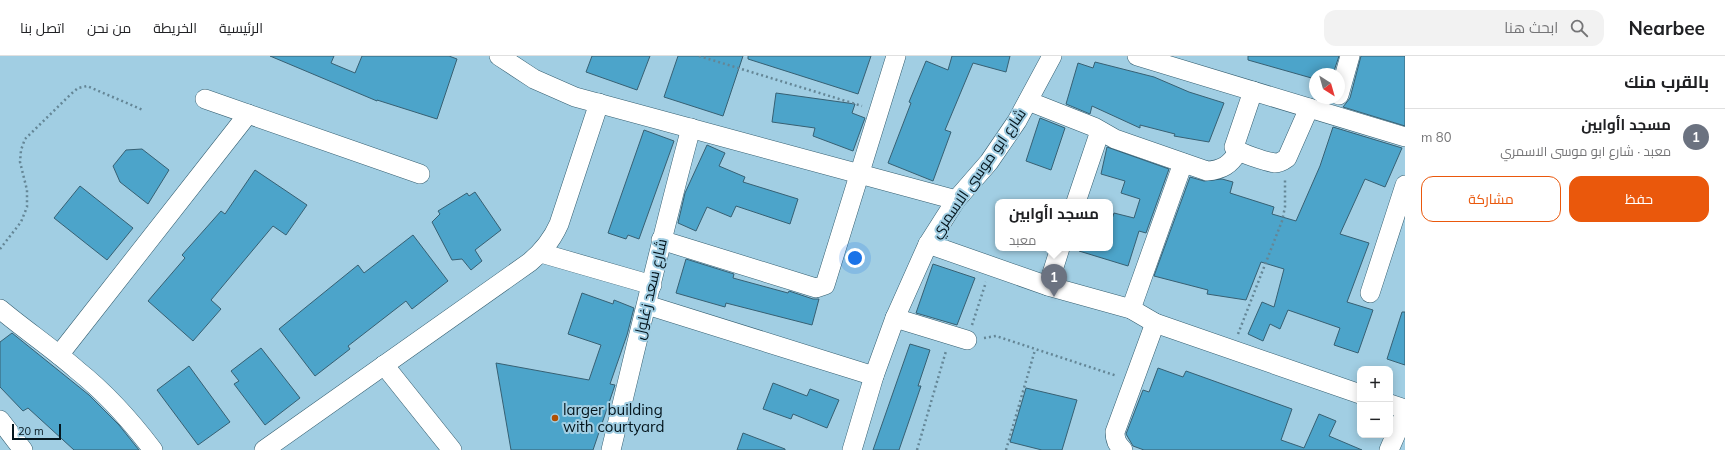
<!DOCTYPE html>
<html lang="ar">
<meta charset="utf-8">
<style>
body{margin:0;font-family:Mulish,Cairo,sans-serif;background:#f2f2f2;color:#202124;direction:rtl}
.controls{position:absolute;right:12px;bottom:12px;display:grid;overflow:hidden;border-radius:8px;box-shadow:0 2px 10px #0003}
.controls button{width:36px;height:36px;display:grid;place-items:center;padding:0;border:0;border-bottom:1px solid #e0e0e0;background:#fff;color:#202124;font:20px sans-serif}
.compass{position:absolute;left:1309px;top:12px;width:36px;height:36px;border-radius:50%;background:#fff;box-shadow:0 2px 10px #0003;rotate:143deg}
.scale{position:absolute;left:12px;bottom:10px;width:49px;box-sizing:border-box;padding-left:4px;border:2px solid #05161e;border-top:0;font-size:11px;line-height:14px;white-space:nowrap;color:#05161e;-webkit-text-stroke:3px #a1cee3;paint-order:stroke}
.you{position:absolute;left:855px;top:202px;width:14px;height:14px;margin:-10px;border:3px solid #fff;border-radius:50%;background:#1a73e8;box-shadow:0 0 0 6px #1a73e833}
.badge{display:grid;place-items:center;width:26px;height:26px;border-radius:50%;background:#ea580c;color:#fff;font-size:13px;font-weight:700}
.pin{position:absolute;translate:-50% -33px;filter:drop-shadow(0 1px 2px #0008)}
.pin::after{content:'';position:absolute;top:21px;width:14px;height:12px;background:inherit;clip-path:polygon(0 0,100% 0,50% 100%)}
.popup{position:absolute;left:995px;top:143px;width:118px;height:52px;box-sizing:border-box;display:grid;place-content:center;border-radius:8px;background:#fff;filter:drop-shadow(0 1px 3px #0005);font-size:13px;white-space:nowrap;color:#757577}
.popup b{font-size:15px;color:#202124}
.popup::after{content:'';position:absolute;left:50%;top:100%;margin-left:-8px;border:8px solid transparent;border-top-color:#fff}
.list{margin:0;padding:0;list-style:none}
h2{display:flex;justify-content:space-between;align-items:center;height:52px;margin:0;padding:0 16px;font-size:17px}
h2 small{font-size:13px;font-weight:400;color:#757577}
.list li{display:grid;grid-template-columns:26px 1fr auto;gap:12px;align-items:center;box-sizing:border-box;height:56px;padding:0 16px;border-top:1px solid #e0e0e0}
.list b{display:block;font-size:15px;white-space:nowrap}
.list p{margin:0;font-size:13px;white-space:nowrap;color:#757577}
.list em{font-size:13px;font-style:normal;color:#757577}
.actions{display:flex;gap:8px;padding:12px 16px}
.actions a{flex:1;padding:9px 0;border:1px solid #ea580c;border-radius:12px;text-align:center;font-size:14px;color:#ea580c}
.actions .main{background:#ea580c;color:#fff}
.icon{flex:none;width:22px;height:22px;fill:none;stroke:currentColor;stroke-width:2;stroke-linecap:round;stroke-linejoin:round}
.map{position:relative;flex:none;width:1405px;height:394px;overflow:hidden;direction:ltr}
header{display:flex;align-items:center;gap:24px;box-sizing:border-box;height:56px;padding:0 20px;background:#fff;border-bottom:1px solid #e0e0e0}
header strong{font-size:19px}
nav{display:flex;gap:22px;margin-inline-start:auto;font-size:14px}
.search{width:280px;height:36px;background:#f2f2f2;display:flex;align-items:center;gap:10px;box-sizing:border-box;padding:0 14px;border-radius:12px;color:#757577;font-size:15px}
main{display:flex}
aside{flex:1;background:#fff}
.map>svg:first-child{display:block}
.building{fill:#4ca4ca;stroke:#376073}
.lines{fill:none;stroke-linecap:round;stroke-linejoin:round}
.minor-casing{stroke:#345e70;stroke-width:20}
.path{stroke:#648696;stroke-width:2.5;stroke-dasharray:2 3;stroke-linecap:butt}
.minor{stroke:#fff;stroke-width:19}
.poi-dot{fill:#af4f02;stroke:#a1cee3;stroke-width:1.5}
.labels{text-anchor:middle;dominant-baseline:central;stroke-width:4;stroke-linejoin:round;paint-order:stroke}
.street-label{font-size:15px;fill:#05161e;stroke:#a1cee3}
.poi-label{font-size:15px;fill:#05161e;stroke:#a1cee3;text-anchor:start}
</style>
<header>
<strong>Nearbee</strong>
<div class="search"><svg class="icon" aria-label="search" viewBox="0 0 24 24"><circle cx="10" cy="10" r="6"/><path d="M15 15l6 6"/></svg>ابحث هنا</div>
<nav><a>الرئيسية</a><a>الخريطة</a><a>من نحن</a><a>اتصل بنا</a></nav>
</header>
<main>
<aside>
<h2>بالقرب منك<small></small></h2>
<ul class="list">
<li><span class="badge" style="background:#6b7280">1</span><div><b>مسجد اأوابين</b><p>معبد · شارع ابو موسى الاسمري</p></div><em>80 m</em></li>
</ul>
<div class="actions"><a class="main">حفظ</a><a>مشاركة</a></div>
</aside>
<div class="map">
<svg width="1405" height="394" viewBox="0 0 1405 394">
<rect width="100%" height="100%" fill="#a1cee3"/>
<!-- building -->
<g class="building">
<path d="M270,0H334L331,7L355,17L362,0H449L457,3L437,63L377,44V45Z"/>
<path d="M592,0H650L637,34L586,16Z"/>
<path d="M678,0H743L723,60L664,41Z"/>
<path d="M748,0H871L858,38L748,3Z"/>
<path d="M952,0H1010L1006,16L973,7L945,74L951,76L933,125L888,107L911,47L909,46L926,5L948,14Z"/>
<path d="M1248,0H1339L1333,18H1315V23L1248,4Z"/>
<path d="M1361,0H1405V70L1343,51L1350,42Z"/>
<path d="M1095,6L1154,21L1189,36L1224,47L1209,86L1174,80L1175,78L1140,69V72L1092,50L1090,58L1066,48L1078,7L1093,12Z"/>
<path d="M776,37L855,48L852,57L865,62L853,95L813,80L815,72L772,66Z"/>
<path d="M1040,62L1065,72L1051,114L1026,105Z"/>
<path d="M1333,71L1402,92L1385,131L1365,123L1340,178L1369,187L1347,246L1373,254L1358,297L1334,289L1340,272L1288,254L1280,273L1270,268L1263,285L1248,278L1262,246L1274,251L1284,213L1261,206L1246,244L1207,238L1208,234L1154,220L1190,121L1204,125L1222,123L1233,126L1230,137L1274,151L1272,158L1296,165L1320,110Z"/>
<path d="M644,74L674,85L639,183L628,179L626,183L608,177Z"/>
<path d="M707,89L725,97L719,110L745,121L743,126L798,143L790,168L736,150L731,161L707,151L696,175L678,167L685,137Z"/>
<path d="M1107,91L1169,113L1146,177L1139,175L1128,210L1079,195V192H1110V169L1114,157L1134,162L1140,143L1121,137L1125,125L1101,118Z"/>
<path d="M142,93L169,114L148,148L120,126L113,110L126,94Z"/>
<path d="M255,114L307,149L286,179L273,170L211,244L221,253L193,285L148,245L185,202L182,199L221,155L225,158Z"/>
<path d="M80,130L133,172L107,204L54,162Z"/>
<path d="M475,136L501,174L475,194L482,205L471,214L462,203L452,204L432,166L440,158L438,155L467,137L469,140Z"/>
<path d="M413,179L448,225L412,253L406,245L348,290L350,293L315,320L279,273L358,209L364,217Z"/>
<path d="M686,203L734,218L733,222L788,237L789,235L813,243H819L812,269L726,247L725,251L676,237Z"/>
<path d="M933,208L975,222L957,269L916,257Z"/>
<path d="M582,237L613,248L614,244L634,252L627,279L610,328L615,329L593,394H511L496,307L589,324L601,289L568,278Z"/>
<path d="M1402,256H1405V309L1387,303Z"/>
<path d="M12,277L89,339L119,369L139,394H74L28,352L23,355L0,331V286Z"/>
<path d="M910,288L930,294L918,330H921L899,394H873Z"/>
<path d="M261,292L300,342L265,369L234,328L239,325L231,315Z"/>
<path d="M189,310L230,366L198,389L157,334Z"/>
<path d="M1158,312L1183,321L1186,315L1292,353L1281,384L1304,392L1319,358L1336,365L1329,380L1362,394H1144L1133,390L1126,378L1143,334L1149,336Z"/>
<path d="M773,327L807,340L810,333L839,344L827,372L793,358L791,363L763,353Z"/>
<path d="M1026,332L1077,344L1062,394H1042L1010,386Z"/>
<path d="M743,377L785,393V394H737Z"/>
</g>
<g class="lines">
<!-- minor casing -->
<g class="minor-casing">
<g id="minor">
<path d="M499,0L534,23L575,41L956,144"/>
<path d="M1137,0L1405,81"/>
<path d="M1253,35L1234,91C1237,97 1268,106 1275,107C1280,107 1283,105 1287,102L1309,52"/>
<path d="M1339,39L1350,0"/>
<path d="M205,43L420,118"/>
<path d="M1028,45L1094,71L1115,83L1207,115C1222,114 1230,109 1238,96"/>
<path d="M1076,146L1100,75"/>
<path d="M661,184L816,232L825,229L896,0"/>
<path d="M928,188L1048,230L1131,253L1155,267L1360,338"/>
<path d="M541,197L652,229"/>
<path d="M1048,230L1060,192"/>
<path d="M1370,237L1405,129"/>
<path d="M647,249L874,320"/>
<path d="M0,253C25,274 52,292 77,314C106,337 131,365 153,394"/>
<path d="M1131,253L1183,107"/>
<path d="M895,262L967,284"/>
<path d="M59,299L248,58"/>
<path d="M384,309L452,394"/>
<path d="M1390,348L1405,353"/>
<path d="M0,364L23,394"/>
<path d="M264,394L530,206C543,195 552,184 559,168L599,47"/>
<path d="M611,394C637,287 662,179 691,72"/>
<path d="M852,394L874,320L895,262L928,188L956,144L989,106L1017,65L1052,0"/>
<path d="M1123,394C1117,388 1115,384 1115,376L1155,267"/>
<path d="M1389,394L1405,357"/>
</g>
</g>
<!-- path -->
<g class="path">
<path d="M699,0L862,50"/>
<path d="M0,193L21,166L27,151V134L20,106L21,94L25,83L71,38L78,32L87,30L143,54"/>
<path d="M972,269L986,226"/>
<path d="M1238,278L1282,165L1285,151V122"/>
<path d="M984,282L996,280L1117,320"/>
<path d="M917,394L946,295"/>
<path d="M1006,394L1035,294"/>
</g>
<!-- minor -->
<use href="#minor" class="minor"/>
</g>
<!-- markers -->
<circle class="poi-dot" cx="555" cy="362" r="4"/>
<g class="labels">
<!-- street labels -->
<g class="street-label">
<text transform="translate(978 117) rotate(-55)">شارع ابو موسى الاسمري</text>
<text transform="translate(650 233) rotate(-77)">شارع سعد زغلول</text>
</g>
<!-- poi labels -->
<g class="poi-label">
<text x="563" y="353">larger building<tspan x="563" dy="17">with courtyard</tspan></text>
</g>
</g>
</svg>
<div class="controls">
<button>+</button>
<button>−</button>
</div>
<svg class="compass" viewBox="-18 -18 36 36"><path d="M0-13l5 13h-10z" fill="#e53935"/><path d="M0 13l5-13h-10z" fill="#757577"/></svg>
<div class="scale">20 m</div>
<div class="you"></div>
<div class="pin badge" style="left:1054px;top:241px;background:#6b7280">1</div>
<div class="popup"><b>مسجد اأوابين</b>معبد</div>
</div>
</main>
